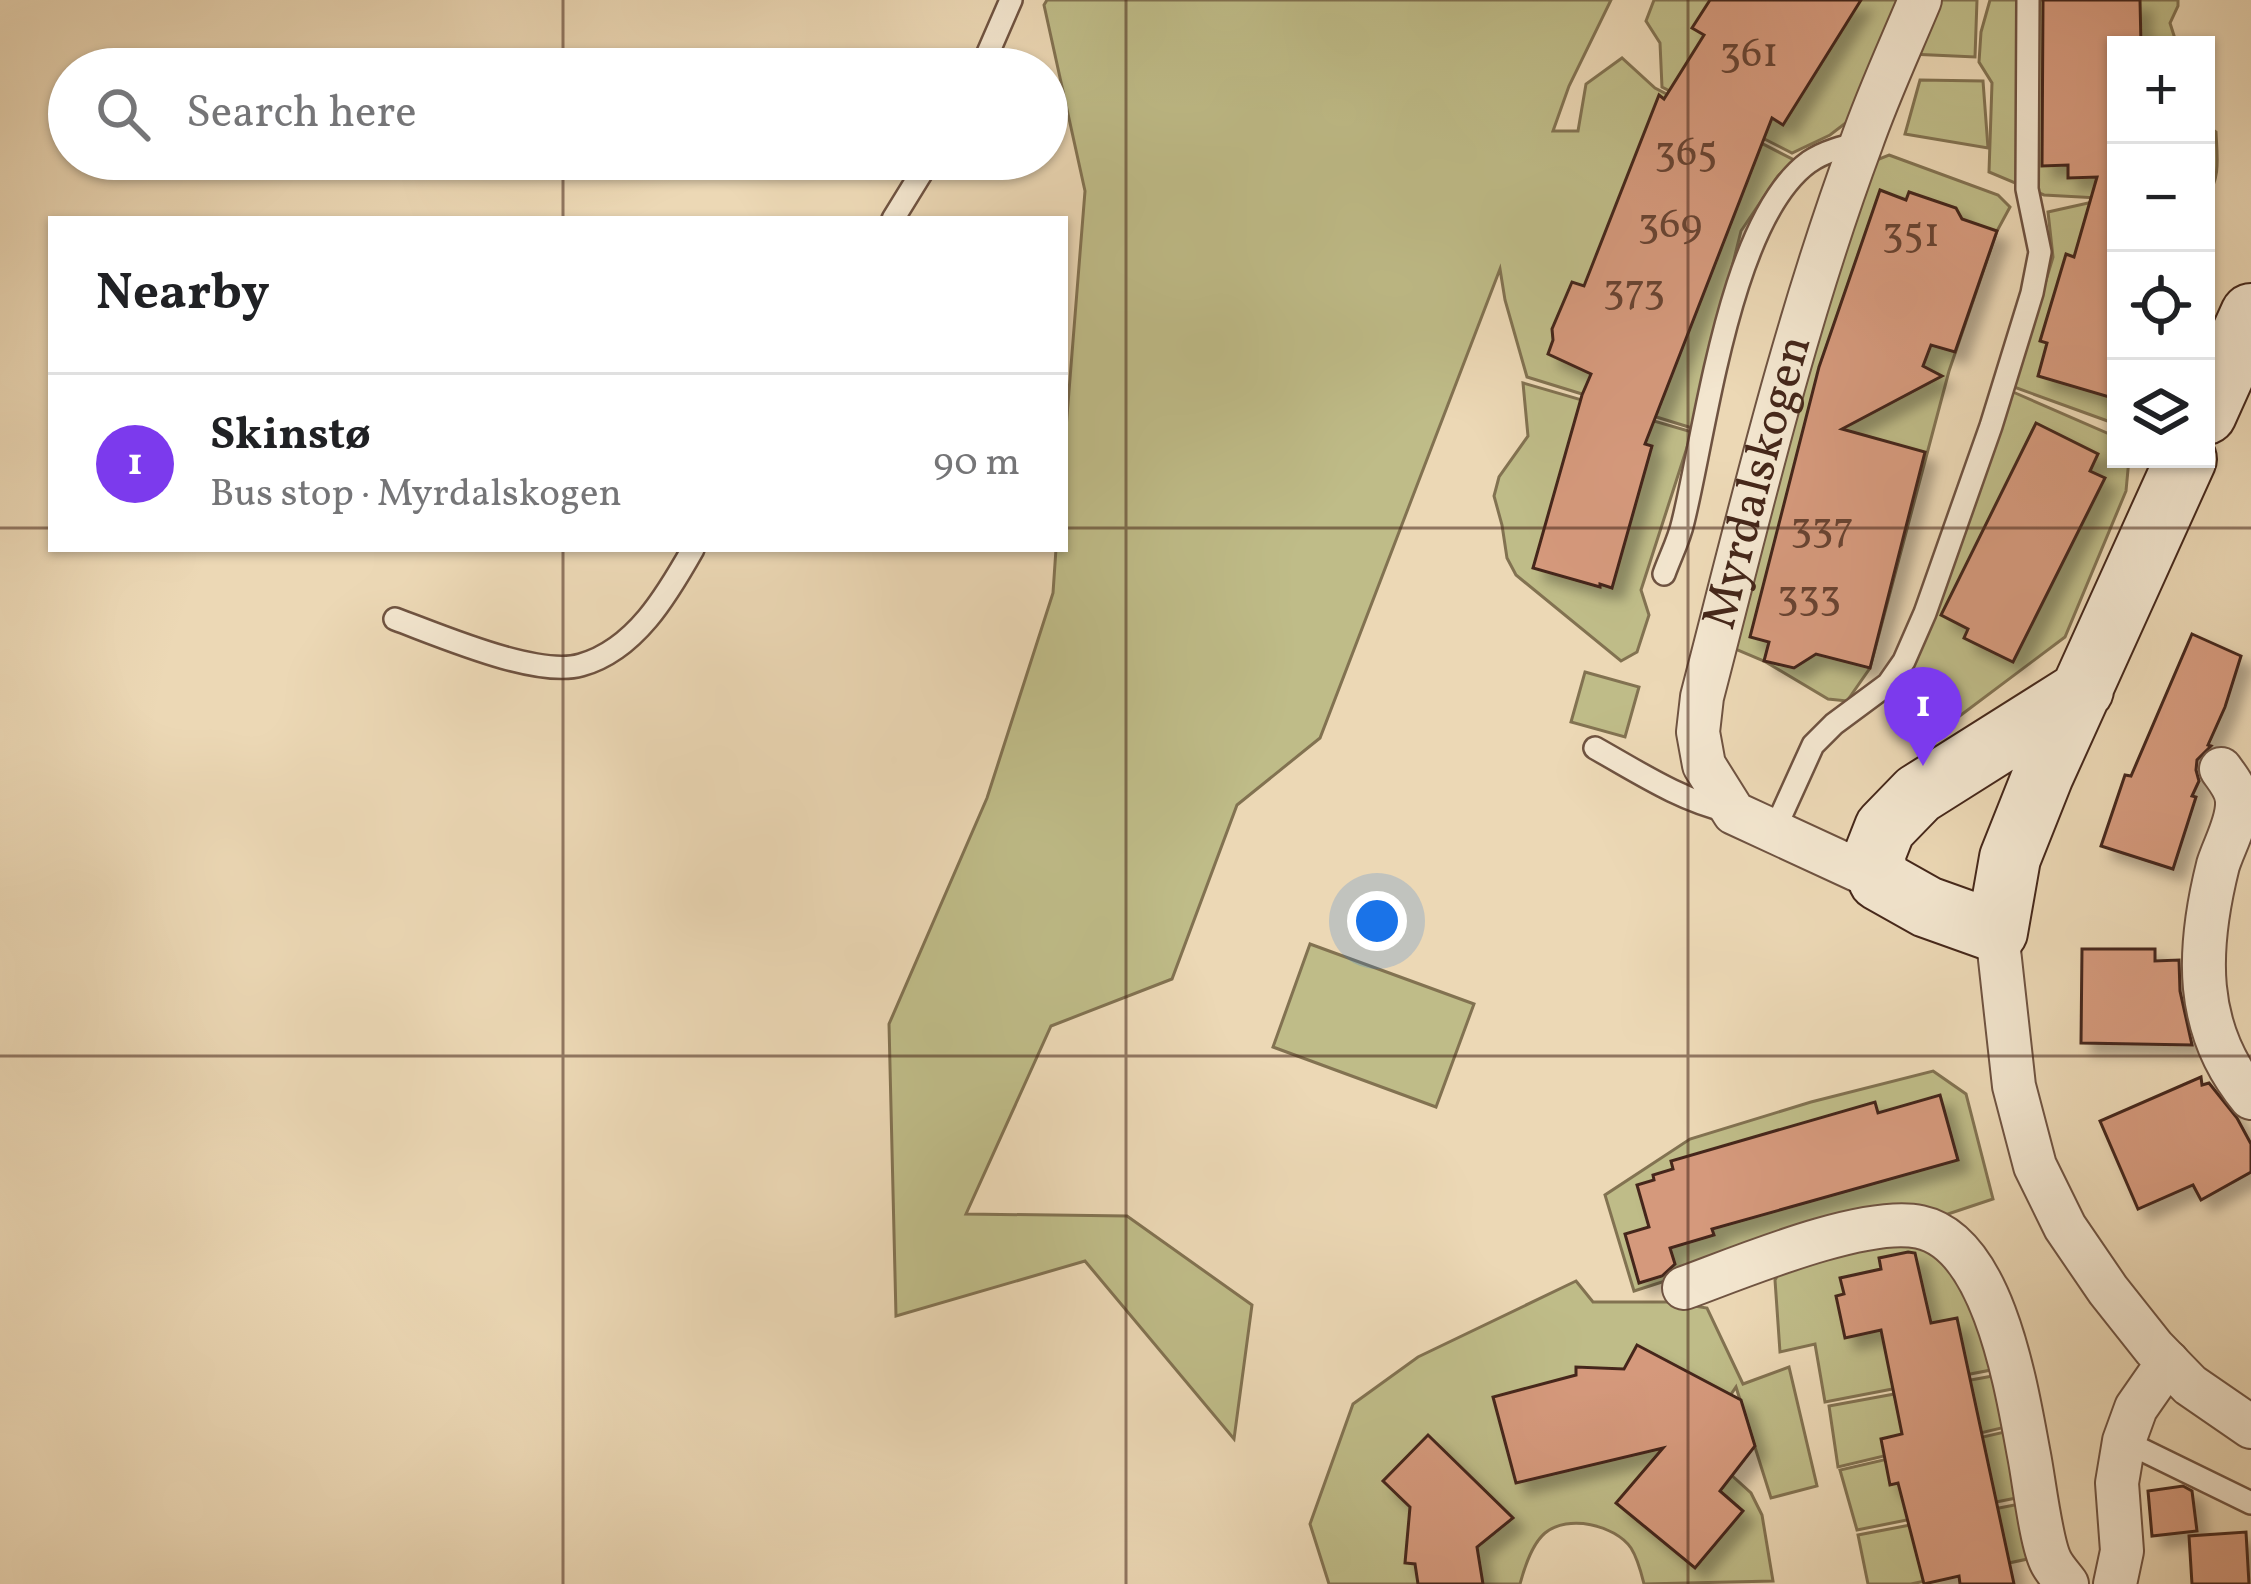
<!DOCTYPE html>
<meta charset="utf-8">
<style>
body{margin:0;font-family:Vollkorn,serif;background:#f2f2f2;color:#202124}
.controls{position:absolute;right:36px;top:36px;display:grid;overflow:hidden;border-radius:0px;box-shadow:0 3px 9px #0004}
.controls button{width:108px;height:108px;display:grid;place-items:center;padding:0;border:0;border-bottom:3px solid #e0e0e0;background:#fff;color:#202124;font:60px sans-serif}
.you{position:absolute;left:1377px;top:921px;width:42px;height:42px;margin:-30px;border:9px solid #fff;border-radius:50%;background:#1a73e8;box-shadow:0 0 0 18px #1a73e833}
.badge{display:grid;place-items:center;width:78px;height:78px;border-radius:50%;background:#7c3aed;color:#fff;font-size:39px;font-weight:700}
.pin{position:absolute;translate:-50% -99px;filter:drop-shadow(0 3px 6px #0008)}
.pin::after{content:'';position:absolute;top:63px;width:42px;height:36px;background:inherit;clip-path:polygon(0 0,100% 0,50% 100%)}
.list{margin:0;padding:0;list-style:none}
h2{display:flex;justify-content:space-between;align-items:center;height:156px;margin:0;padding:0 48px;font-size:51px}
h2 small{font-size:39px;font-weight:400;color:#757577}
.list li{display:grid;grid-template-columns:78px 1fr auto;gap:36px;align-items:center;box-sizing:border-box;height:180px;padding:0 48px;border-top:3px solid #e0e0e0}
.list b{display:block;font-size:45px;white-space:nowrap}
.list p{margin:0;font-size:39px;white-space:nowrap;color:#757577}
.list em{font-size:39px;font-style:normal;color:#757577}
.icon{flex:none;width:66px;height:66px;fill:none;stroke:currentColor;stroke-width:2;stroke-linecap:round;stroke-linejoin:round}
.map{position:relative;flex:none;width:2251px;height:1584px;overflow:hidden}
.search{position:absolute;background:#fff;box-shadow:0 3px 9px #0004;left:48px;top:48px;width:1020px;height:132px;display:flex;align-items:center;gap:30px;box-sizing:border-box;padding:0 42px;border-radius:66px;color:#757577;font-size:45px}
.panel{position:absolute;background:#fff;box-shadow:0 3px 9px #0004;left:48px;top:216px;width:1020px;height:336px;border-radius:0px}
.map>svg:first-child{display:block}
.green{fill:#bfbc88;stroke:#827251;stroke-width:3}
.building{fill:#d5997b;stroke:#45271a;stroke-width:3;filter:url(#shadow)}
.lines{fill:none;stroke-linecap:round;stroke-linejoin:round}
.lane-casing{stroke:#6f5341;stroke-width:26}
.street-casing{stroke:#6f5341;stroke-width:46}
.secondary-casing{stroke:#45271a;stroke-width:64}
.lane{stroke:#f3e6cf;stroke-width:21}
.street{stroke:#f3e6cf;stroke-width:42}
.secondary{stroke:#f3e6cf;stroke-width:60}
.grid{fill:none;stroke:#45271a;stroke-width:3;stroke-opacity:0.55}
.labels{text-anchor:middle;dominant-baseline:central;stroke-width:9;stroke-linejoin:round;paint-order:stroke}
.number-label{font-size:42px;fill:#694432}
.street-label{font-size:48px;fill:#45271a;stroke:#f3e6cf}
</style>
<div class="map">
<svg width="2251" height="1584" viewBox="0 0 2251 1584">
<defs>
<filter id="shadow"><feDropShadow dx="11" dy="11" stdDeviation="6" flood-color="#0004"/></filter>
</defs>
<rect width="100%" height="100%" fill="#ecd8b5"/>
<filter id="stains"><feTurbulence type="fractalNoise" baseFrequency=".00167" numOctaves="4"/><feColorMatrix values="0 0 0 0 .2 0 0 0 0 .09 0 0 0 0 .02 0 0 0 .5 -.17"/></filter>
<radialGradient id="worn" r=".72"><stop offset=".6" stop-color="#630" stop-opacity="0"/><stop offset="1" stop-color="#630" stop-opacity=".3"/></radialGradient>
<!-- green -->
<g class="green">
<path d="M1047,0H1611L1569,86L1553,131H1578L1586,84L1622,58L1655,88L1794,160L1778,176L1741,231L1692,428L1527,377L1505,300L1500,269L1320,738L1237,805L1172,979L1051,1026L966,1214L1127,1216L1252,1305L1234,1439L1085,1261L896,1316L889,1024L987,798L1053,593L1056,549H1065V441L1085,191L1044,5Z"/>
<path d="M1654,0H1908L1847,122L1830,135L1792,153L1662,87L1660,43L1646,21Z"/>
<path d="M1930,0H1977L1975,57L1911,54Z"/>
<path d="M1990,0H2178V6L2170,23L2177,45H2116V199L2044,195L1989,172L1992,83L1979,62L1981,32Z"/>
<path d="M1920,80L1983,81L1988,148L1905,134Z"/>
<path d="M2206,125L2216,132C2217,156 2221,179 2206,198Z"/>
<path d="M1889,155L1998,195L2010,207L1997,231L1949,371L1870,668L1847,701L1828,699L1764,661L1728,646L1861,183L1874,161Z"/>
<path d="M2097,201L2116,204V424L2014,387L2053,257L2048,212Z"/>
<path d="M1523,383L1692,432L1641,590L1649,615L1637,652L1621,661L1516,575L1507,558L1502,525L1494,496L1499,477L1528,436Z"/>
<path d="M2013,392L2116,437V459H2129L2126,491L2065,637L1933,736L1903,684Z"/>
<path d="M1585,672L1639,687L1625,737L1571,722Z"/>
<path d="M1310,944L1474,1004L1436,1107L1273,1047Z"/>
<path d="M1933,1071L1966,1094L1993,1199L1936,1218L1721,1263L1634,1291L1605,1195L1690,1139L1811,1102Z"/>
<path d="M1885,1232L1954,1264L1996,1369L1825,1402L1815,1344L1780,1352L1775,1280L1785,1262Z"/>
<path d="M1576,1281L1593,1302H1670L1707,1308L1743,1384L1789,1367L1817,1486L1771,1498L1736,1387L1707,1430L1718,1463L1751,1493L1762,1515L1773,1581L1644,1584C1641,1572 1638,1559 1631,1548C1615,1525 1568,1514 1545,1533C1532,1544 1524,1569 1520,1584H1329L1310,1524L1353,1404L1418,1357Z"/>
<path d="M1998,1375L2010,1426L1838,1467L1829,1406Z"/>
<path d="M2013,1430L2021,1497L1857,1530L1840,1470Z"/>
<path d="M2025,1503L2037,1557L1911,1584H1868L1858,1535Z"/>
</g>
<!-- building -->
<g class="building">
<path d="M1710,0H1861L1783,125L1772,118L1645,444L1652,446L1612,588L1600,584V587L1533,568L1582,395L1591,374L1548,354L1553,340L1552,329L1572,282L1584,286L1659,95L1664,99L1704,35L1692,28Z"/>
<path d="M2043,0H2140L2141,45H2116V399L2038,376L2047,343L2040,341L2066,254L2074,257L2097,177L2068,178V165L2042,166Z"/>
<path d="M1880,190L1906,200L1909,192L1956,208L1962,219L1997,231L1955,352L1931,345L1923,366L1942,376L1842,429L1925,452L1870,668L1816,654L1794,668L1764,661L1769,642L1750,637L1819,367Z"/>
<path d="M2036,423L2098,454L2090,471L2105,478L2013,662L1964,638L1968,629L1941,615Z"/>
<path d="M2192,634L2241,656L2225,707L2208,745L2211,746L2197,760L2196,770L2199,781L2192,796L2196,797L2173,869L2101,846L2125,775L2131,776Z"/>
<path d="M2082,949H2155V961L2179,960L2180,991L2192,1045L2081,1043Z"/>
<path d="M2201,1077L2202,1085L2209,1083L2237,1118L2251,1144V1172L2201,1200L2193,1185L2138,1209L2100,1121Z"/>
<path d="M1940,1095L1958,1160L1712,1229L1714,1235L1670,1248L1675,1264L1662,1276L1639,1283L1625,1234L1649,1227L1637,1185L1654,1180L1653,1175L1673,1169L1671,1161L1875,1102L1878,1113Z"/>
<path d="M1908,1252L1915,1253L1931,1323L1957,1318L2014,1584H1960L1959,1576L1924,1584L1898,1483L1890,1485L1881,1439L1902,1434L1881,1330L1845,1338L1836,1296L1844,1294L1840,1278L1881,1269L1879,1258Z"/>
<path d="M1637,1345L1741,1400L1755,1446L1720,1491L1743,1511L1695,1568L1616,1503L1663,1448L1516,1483L1493,1397L1576,1375V1367L1624,1369Z"/>
<path d="M1428,1435L1513,1518L1477,1547L1483,1584H1418L1415,1564L1405,1563L1410,1507L1383,1481Z"/>
<path d="M2183,1486L2192,1491L2197,1531L2152,1536L2148,1491Z"/>
<path d="M2246,1532L2249,1584H2192L2189,1536Z"/>
</g>
<g class="lines">
<!-- lane casing -->
<g class="lane-casing">
<g id="lane">
<path d="M981,69L1011,0"/>
<path d="M893,219L930,159"/>
<path d="M1664,574C1670,557 1679,540 1683,522C1706,430 1730,219 1809,162C1825,151 1843,147 1861,143"/>
<path d="M395,619C439,635 537,678 581,665C635,650 667,595 693,549"/>
<path d="M1595,748C1638,772 1680,800 1728,811"/>
<path d="M1774,831L1813,745L1834,724L1888,684L1904,661L1925,613L1991,426L2032,293L2040,252L2027,189L2028,0"/>
<path d="M2124,1441L2251,1503"/>
</g>
</g>
<!-- street casing -->
<g class="street-casing">
<g id="street">
<path d="M2221,769C2228,779 2237,789 2237,802C2238,822 2224,846 2218,865C2197,949 2193,1028 2251,1098"/>
<path id="s1" d="M1879,880L1734,813L1704,765L1698,732L1702,697C1750,512 1794,324 1861,144C1878,95 1900,48 1920,0"/>
<path d="M1997,932L2014,1086L2035,1166L2065,1227L2108,1290L2154,1348L2190,1385L2251,1427"/>
<path d="M1684,1288C1739,1268 1864,1215 1920,1227C1995,1243 2017,1392 2029,1455C2034,1480 2041,1543 2051,1562C2055,1570 2062,1577 2067,1584"/>
<path d="M2115,1584L2122,1551L2117,1483L2124,1441L2136,1408L2168,1362"/>
</g>
</g>
<!-- secondary casing -->
<g class="secondary-casing">
<g id="secondary">
<path d="M2206,414L2251,314"/>
<path d="M2083,690L1918,794L1885,828L1874,856L1879,880L1927,907L1997,932L2010,858L2043,775L2186,459"/>
</g>
</g>
<!-- lane -->
<use href="#lane" class="lane"/>
<!-- street -->
<use href="#street" class="street"/>
<!-- secondary -->
<use href="#secondary" class="secondary"/>
</g>
<!-- grid -->
<path class="grid" d="M563,0V69M1126,0V1584M1688,0V1584M563,159V219M0,528H51M1065,528H2251M563,549V1584M0,1056H2251"/>
<g class="labels">
<!-- number labels -->
<g class="number-label">
<text x="1749" y="55">361</text>
<text x="1686" y="154">365</text>
<text x="1670" y="226">369</text>
<text x="1911" y="235">351</text>
<text x="1634" y="292">373</text>
<text x="1822" y="530">337</text>
<text x="1809" y="598">333</text>
</g>
<!-- street labels -->
<g class="street-label">
<text stroke="none"><textPath href="#s1" startOffset="507">Myrdalskogen</textPath></text>
</g>
</g>
<rect width="100%" height="100%" filter="url(#stains)"/>
<rect width="100%" height="100%" fill="url(#worn)"/>
</svg>
<div class="controls">
<button>+</button>
<button>−</button>
<button><svg class="icon" aria-label="locate" viewBox="0 0 24 24"><circle cx="12" cy="12" r="6"/><path d="M12 2v4M12 18v4M2 12h4M18 12h4"/></svg></button>
<button><svg class="icon" aria-label="layers" viewBox="0 0 24 24"><path d="M12 4l9 5-9 5-9-5zM3 14l9 5 9-5"/></svg></button>
</div>
<div class="you"></div>
<div class="pin badge" style="left:1923px;top:766px">1</div>
<div class="search"><svg class="icon" aria-label="search" viewBox="0 0 24 24"><circle cx="10" cy="10" r="6"/><path d="M15 15l6 6"/></svg>Search here</div>
<section class="panel">
<h2>Nearby<small></small></h2>
<ul class="list">
<li><span class="badge">1</span><div><b>Skinstø</b><p>Bus stop · Myrdalskogen</p></div><em>90 m</em></li>
</ul>
</section>
</div>
